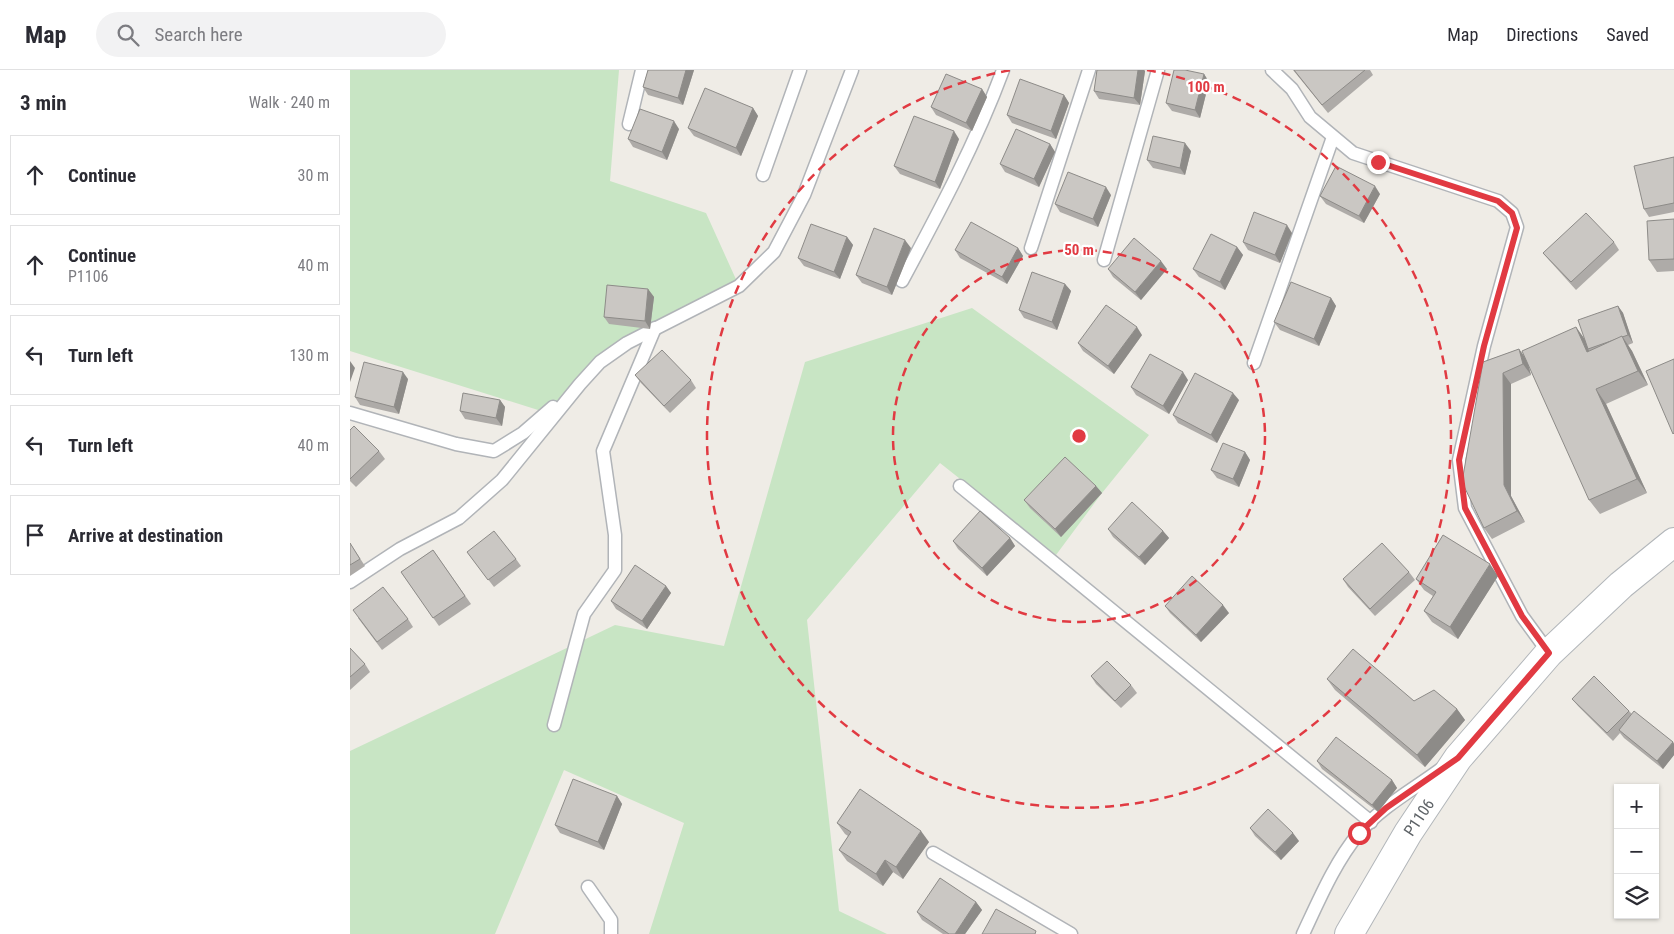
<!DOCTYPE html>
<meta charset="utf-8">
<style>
body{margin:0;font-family:"Roboto Condensed",sans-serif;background:#f2f2f3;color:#2b2b33}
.controls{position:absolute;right:15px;bottom:15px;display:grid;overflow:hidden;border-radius:0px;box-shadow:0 1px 4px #0004}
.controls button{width:45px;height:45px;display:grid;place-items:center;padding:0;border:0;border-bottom:1px solid #e1e1e2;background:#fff;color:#2b2b33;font:25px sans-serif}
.stop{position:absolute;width:15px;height:15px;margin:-11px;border:4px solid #e13a42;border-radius:50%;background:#fff}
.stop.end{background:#e13a42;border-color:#fff;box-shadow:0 1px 5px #0008}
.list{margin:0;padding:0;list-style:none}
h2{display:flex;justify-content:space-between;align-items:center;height:65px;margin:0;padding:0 20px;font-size:21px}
h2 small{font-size:16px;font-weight:400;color:#7c7c81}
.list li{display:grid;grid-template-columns:32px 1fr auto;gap:15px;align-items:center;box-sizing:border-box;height:80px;margin:0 10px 10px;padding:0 10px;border:1px solid #e1e1e2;border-radius:0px}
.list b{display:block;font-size:19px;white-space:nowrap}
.list p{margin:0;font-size:16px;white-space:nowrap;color:#7c7c81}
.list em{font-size:16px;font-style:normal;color:#7c7c81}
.icon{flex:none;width:28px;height:28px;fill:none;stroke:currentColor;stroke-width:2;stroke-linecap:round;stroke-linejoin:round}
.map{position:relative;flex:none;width:1324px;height:864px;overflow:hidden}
header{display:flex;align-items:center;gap:30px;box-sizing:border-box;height:70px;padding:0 25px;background:#fff;border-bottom:1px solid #e1e1e2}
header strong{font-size:24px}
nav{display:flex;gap:28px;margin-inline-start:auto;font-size:18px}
.search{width:350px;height:45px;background:#f2f2f3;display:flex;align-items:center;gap:12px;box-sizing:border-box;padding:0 18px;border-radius:28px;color:#7c7c81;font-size:19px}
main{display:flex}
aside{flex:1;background:#fff}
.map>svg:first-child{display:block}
.green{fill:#c8e5c4}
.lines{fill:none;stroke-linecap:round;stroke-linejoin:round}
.lane-casing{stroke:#b1b4b8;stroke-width:15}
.secondary-casing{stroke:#b2b6ba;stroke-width:30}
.lane{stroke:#fff;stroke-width:12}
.secondary{stroke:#fff;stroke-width:28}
.wall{fill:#aeaba8}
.shaded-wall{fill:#8d8b88}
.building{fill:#cac7c3;stroke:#8d8b88}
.route{stroke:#e13a42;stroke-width:6}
.ring{fill:none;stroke:#e13a42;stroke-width:2.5;stroke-dasharray:9 6}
.labels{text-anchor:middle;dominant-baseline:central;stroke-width:4.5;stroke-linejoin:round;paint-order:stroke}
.street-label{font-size:16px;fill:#5d6266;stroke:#fff}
.centre{fill:#e13a42;stroke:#fff;stroke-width:2.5}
.ring-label{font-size:15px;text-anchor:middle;font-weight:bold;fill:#e13a42;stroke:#fff;stroke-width:4.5;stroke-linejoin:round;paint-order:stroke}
</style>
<header>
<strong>Map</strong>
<div class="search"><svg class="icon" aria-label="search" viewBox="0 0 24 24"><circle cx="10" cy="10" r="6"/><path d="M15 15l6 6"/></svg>Search here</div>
<nav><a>Map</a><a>Directions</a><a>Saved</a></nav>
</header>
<main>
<aside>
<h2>3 min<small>Walk · 240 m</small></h2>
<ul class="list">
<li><svg class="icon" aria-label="ahead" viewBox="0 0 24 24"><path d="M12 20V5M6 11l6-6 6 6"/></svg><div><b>Continue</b></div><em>30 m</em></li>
<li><svg class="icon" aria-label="ahead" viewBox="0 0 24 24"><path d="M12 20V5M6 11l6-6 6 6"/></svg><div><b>Continue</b><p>P1106</p></div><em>40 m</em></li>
<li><svg class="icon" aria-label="left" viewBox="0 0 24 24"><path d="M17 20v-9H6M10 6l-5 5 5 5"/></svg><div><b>Turn left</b></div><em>130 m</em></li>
<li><svg class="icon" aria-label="left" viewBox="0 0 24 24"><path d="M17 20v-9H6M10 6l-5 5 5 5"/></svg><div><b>Turn left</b></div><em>40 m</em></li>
<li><svg class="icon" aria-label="arrive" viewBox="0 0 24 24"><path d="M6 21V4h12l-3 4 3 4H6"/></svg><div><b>Arrive at destination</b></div></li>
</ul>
</aside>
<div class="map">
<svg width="1324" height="864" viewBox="0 0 1324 864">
<rect width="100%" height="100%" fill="#efece6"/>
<!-- green -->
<g class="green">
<path d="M0,0H269L260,111L356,143L389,216L277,273L204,345L0,281Z"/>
<path d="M622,238L799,365L752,423L706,485L590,393L457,550L489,841L537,864H299L334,753L214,700L145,864H0V681L265,555L374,576L455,292Z"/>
</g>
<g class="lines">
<!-- lane casing -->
<g class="lane-casing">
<g id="lane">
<path d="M922,0L942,19L960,47L1003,83L1148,131L1162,143L1167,157L1134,276L1109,390L1115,438L1172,546L1199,583"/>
<path d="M279,54L292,0"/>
<path d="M413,105L450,0"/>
<path d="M681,178L739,0"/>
<path d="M754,190L808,0"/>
<path d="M552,211C589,142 626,73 653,0"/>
<path d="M904,293L983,67"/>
<path d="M0,343L106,374L144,381L173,363L203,337"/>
<path d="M610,416L1021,752"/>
<path d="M0,512L50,479L109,448L152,410L230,314L250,292L277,273L389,216L424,182L454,125L502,0"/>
<path d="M204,655L234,544L265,500V465L253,381L305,258"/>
<path d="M583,783L721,864"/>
<path d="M238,817L261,850V864"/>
<path d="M953,864C969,830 985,792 1009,763C1031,737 1064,719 1091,699"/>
</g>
</g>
<!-- secondary casing -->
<g class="secondary-casing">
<g id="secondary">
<path id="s1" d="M999,864L1058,763L1108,688L1199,583L1271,515L1324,472"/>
</g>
</g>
<!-- lane -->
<use href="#lane" class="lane"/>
<!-- secondary -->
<use href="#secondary" class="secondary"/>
</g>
<!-- wall -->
<g class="wall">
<path d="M298,0H344L333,35L298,25L293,17Z"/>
<path d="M747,0H794L795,1L790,35L749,29L744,21Z"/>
<path d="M943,0H1020L1023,5L978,43Z"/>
<path d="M854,4L859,12L850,48L822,41L816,33Z"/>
<path d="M632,19L637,27L622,61L586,45L581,37Z"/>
<path d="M714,25L719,33L706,69L662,53L657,45Z"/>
<path d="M403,38L408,46L391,86L344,66L338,58Z"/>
<path d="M329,59L317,90L283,77L278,69Z"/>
<path d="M609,69L590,119L550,104L544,96Z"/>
<path d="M700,74L705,82L689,117L655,102L650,94Z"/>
<path d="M841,81L835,105L803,98L797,90Z"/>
<path d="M1324,87V142L1299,147L1294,139Z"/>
<path d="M1030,124L1014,153L976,134L970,126Z"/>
<path d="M761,125L748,157L710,142L705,134Z"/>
<path d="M1324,149V201L1307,202L1299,190Z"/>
<path d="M942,163L930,193L898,180L893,172Z"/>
<path d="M497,167L503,175L490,209L454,196L448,188Z"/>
<path d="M1264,172L1269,180L1226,220L1199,190L1193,183Z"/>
<path d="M887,177L893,185L875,220L849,207L843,199Z"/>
<path d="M561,178L542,225L512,213L506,205Z"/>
<path d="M668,178L673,186L657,214L610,188L605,180Z"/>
<path d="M758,199H817L791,230L763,207Z"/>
<path d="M715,214L721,221L707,260L674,248L669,240Z"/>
<path d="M298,219L304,227L300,259L259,254L254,247Z"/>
<path d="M981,228L986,236L969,276L930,260L924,252Z"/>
<path d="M1268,236L1273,243L1283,273L1278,275L1282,281L1298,315L1256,334L1297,423L1250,444L1239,430L1226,257L1235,270Z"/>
<path d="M792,265L764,304L733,281L728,273Z"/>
<path d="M1169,279L1177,290L1181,305L1161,314V426L1175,452L1142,469L1134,458L1133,292Z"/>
<path d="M285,305L341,310L346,318L320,343L291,313Z"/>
<path d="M58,309L49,344L10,335L5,327Z"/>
<path d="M838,310L819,344L786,325L781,317Z"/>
<path d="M150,330L155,337L152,356L115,349L110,341Z"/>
<path d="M889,330L867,373L828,353L823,345Z"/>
<path d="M0,360L29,381L35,389L6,417L0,411Z"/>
<path d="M895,382L900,390L889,417L867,408L861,400Z"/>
<path d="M746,416L752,423L711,467L680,438L674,430Z"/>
<path d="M758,459L813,461L819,468L795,495L763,467Z"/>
<path d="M660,468L665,476L637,506L608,479L603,471Z"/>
<path d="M0,473L15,496L0,506Z"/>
<path d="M83,480L121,534L89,556L51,502Z"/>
<path d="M117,482L166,489L171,496L144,517Z"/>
<path d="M1059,502L1065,510L1025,546L998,517L993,509Z"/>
<path d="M1148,506L1108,569L1082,552L1074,541L1083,526L1074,520L1066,509Z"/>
<path d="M316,516L321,523L297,559L266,539L261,531Z"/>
<path d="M815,536L879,543L851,572L820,543Z"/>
<path d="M8,548L58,549L63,557L32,580Z"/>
<path d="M0,578L15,594L20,602L0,620Z"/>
<path d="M741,606L781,615L787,623L771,638L746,614Z"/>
<path d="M977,609L1064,631L1107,639L1115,650L1075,697L985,620Z"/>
<path d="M1222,629L1279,641L1282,644L1323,672L1324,674V685L1313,699L1274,668L1270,663L1263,671L1228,636Z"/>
<path d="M967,691L1042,710L1047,718L1028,742L972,699Z"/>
<path d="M267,726L272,734L254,780L210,763L205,755Z"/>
<path d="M487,753L579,772L553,809L543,802L533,816L497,791L489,780L498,766L495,764Z"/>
<path d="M900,758L949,771L931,790L905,766Z"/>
<path d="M626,832L632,840L615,864H593L572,850L567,842Z"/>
</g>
<!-- shaded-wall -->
<g class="shaded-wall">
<path d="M336,0H344L333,35L328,28Z"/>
<path d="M788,0H794L795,1L790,35L784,28Z"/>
<path d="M854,4L859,12L850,48L845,40Z"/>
<path d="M632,19L637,27L622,61L616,53Z"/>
<path d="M714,25L719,33L706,69L701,61Z"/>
<path d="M403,38L408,46L391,86L386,78Z"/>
<path d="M324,51L329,59L317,90L312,82Z"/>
<path d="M604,61L609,69L590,119L585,112Z"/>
<path d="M835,73L841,81L835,105L830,98Z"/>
<path d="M700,74L705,82L689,117L684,109Z"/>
<path d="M1025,116L1030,124L1014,153L1009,146Z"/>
<path d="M756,117L761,125L748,157L743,149Z"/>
<path d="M937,155L942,163L930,193L925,185Z"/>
<path d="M497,167L503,175L490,209L484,202Z"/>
<path d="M555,170L561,178L542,225L537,217Z"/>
<path d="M887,177L893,185L875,220L870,212Z"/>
<path d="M668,178L673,186L657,214L652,207Z"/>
<path d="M811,191L817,199L791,230L785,222Z"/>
<path d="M715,214L721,221L707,260L702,252Z"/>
<path d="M298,219L304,227L300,259L295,251Z"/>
<path d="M981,228L986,236L969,276L964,269Z"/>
<path d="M1268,236L1273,243L1283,273L1278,265Z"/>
<path d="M787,257L792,265L764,304L758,296Z"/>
<path d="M1226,257L1236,271L1238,279L1241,284L1237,282Z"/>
<path d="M1272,266L1282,281L1298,315L1288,301Z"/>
<path d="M1169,279L1177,290L1181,305L1173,294Z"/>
<path d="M0,291L5,298L0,312Z"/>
<path d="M53,302L58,309L49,344L44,337Z"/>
<path d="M833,302L838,310L819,344L813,336Z"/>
<path d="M1153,303L1161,314V426L1175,452L1167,441L1154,415Z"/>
<path d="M1246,319L1256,334L1297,423L1287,409Z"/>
<path d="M883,323L889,330L867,373L861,365Z"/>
<path d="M150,330L155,337L152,356L146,348Z"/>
<path d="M895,382L900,390L889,417L883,409Z"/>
<path d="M746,416L752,423L711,467L705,459Z"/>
<path d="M813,461L819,468L795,495L789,487Z"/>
<path d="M660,468L665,476L637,506L632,498Z"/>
<path d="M1140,494L1148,506L1108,569L1100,557Z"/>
<path d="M316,516L321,523L297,559L292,551Z"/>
<path d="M873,535L879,543L851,572L846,565Z"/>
<path d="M1107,639L1115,650L1075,697L1067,685Z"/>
<path d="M1323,672L1324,674V685L1313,699L1307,691Z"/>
<path d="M1042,710L1047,718L1028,742L1022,735Z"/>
<path d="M267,726L272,734L254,780L248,772Z"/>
<path d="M571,761L579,772L553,809L546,797Z"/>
<path d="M943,763L949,771L931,790L925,782Z"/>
<path d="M535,790L543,802L533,816L526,804Z"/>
<path d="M626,832L632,840L615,864H605Z"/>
</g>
<!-- building -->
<g class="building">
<path d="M298,0H336L328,28L293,17Z"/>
<path d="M747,0H788L784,28L744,21Z"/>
<path d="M824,0H835L854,4L845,40L816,33Z"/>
<path d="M944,0H1015L972,35Z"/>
<path d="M596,4L632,19L616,53L581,37Z"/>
<path d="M670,9L714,25L701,61L657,45Z"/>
<path d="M355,18L403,38L386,78L338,58Z"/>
<path d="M290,39L324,51L312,82L278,69Z"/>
<path d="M564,46L604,61L585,112L544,96Z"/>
<path d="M666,59L700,74L684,109L650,94Z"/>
<path d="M803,66L835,73L830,98L797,90Z"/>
<path d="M1324,87V133L1294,139L1284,96Z"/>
<path d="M986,96L1025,116L1009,146L970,126Z"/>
<path d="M718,102L756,117L743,149L705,134Z"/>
<path d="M904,142L937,155L925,185L893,172Z"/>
<path d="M1236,143L1264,172L1221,212L1193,183Z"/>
<path d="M1324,149V189L1299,190L1297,151Z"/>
<path d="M621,152L668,178L652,207L605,180Z"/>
<path d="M461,154L497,167L484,202L448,188Z"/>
<path d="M524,158L555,170L537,217L506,205Z"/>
<path d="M861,164L887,177L870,212L843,199Z"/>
<path d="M784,168L811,191L785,222L758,199Z"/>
<path d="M682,202L715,214L702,252L669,240Z"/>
<path d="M941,212L981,228L964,269L924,252Z"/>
<path d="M257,215L298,219L295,251L254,247Z"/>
<path d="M756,235L787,257L758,296L728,273Z"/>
<path d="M1268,236L1278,265L1238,279L1228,250Z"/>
<path d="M1226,257L1237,282L1272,266L1288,301L1246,319L1287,409L1239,430L1172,281Z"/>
<path d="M1169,279L1173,294L1153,303L1154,415L1167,441L1134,458L1112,412L1133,292Z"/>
<path d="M312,280L341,310L314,336L285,305Z"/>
<path d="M800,284L833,302L813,336L781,317Z"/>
<path d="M1324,289V363L1323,364L1296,301Z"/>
<path d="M14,292L53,302L44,337L5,327Z"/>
<path d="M845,303L883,323L861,365L823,345Z"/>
<path d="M113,323L150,330L146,348L110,341Z"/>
<path d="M4,356L29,381L0,409V360Z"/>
<path d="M873,373L895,382L883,409L861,400Z"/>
<path d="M715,387L746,416L705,459L674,430Z"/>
<path d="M782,432L813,461L789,487L758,459Z"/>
<path d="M630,441L660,468L632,498L603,471Z"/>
<path d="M144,461L166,489L138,510L117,482Z"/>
<path d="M1093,465L1140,494L1100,557L1074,541L1086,522L1066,509Z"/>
<path d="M0,473L10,489L0,495Z"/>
<path d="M1032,473L1059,502L1020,539L993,509Z"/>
<path d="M83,480L115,526L83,548L51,502Z"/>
<path d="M285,495L316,516L292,551L261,531Z"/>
<path d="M842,506L873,535L846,565L815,536Z"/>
<path d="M33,517L58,549L27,572L3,540Z"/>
<path d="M0,578L15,594L0,607Z"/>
<path d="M1003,579L1064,631L1084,620L1107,639L1067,685L977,609Z"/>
<path d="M757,591L781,615L765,631L741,606Z"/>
<path d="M1244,606L1279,641L1257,663L1222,629Z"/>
<path d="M1284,641L1323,672L1307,691L1269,660Z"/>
<path d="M986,667L1042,710L1022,735L967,691Z"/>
<path d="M223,709L267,726L248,772L205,755Z"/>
<path d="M510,719L571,761L546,797L535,790L526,804L489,780L501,762L487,753Z"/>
<path d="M918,739L943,763L925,782L900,758Z"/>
<path d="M590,808L626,832L605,864H599L567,842Z"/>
<path d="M646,839L686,861L685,864H632Z"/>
</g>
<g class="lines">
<!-- route -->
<path class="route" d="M1009,763L1036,738L1108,688L1199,583L1172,546L1115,438L1109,390L1134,276L1167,158L1162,143L1148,131L1028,92"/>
</g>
<!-- distance rings -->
<g class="ring">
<circle cx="729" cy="366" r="186"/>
<path d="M797 0A372 372 0 1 1 661 0"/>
</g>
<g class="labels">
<!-- street labels -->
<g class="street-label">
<text stroke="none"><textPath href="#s1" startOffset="136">P1106</textPath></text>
</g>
</g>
<circle cx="729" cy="366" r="8" class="centre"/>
<g class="ring-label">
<text x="856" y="22">100 m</text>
<text x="729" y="185">50 m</text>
</g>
</svg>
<div class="controls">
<button>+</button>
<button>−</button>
<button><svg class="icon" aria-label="layers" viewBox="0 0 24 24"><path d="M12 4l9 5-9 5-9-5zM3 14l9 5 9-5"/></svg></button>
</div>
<div class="stop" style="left:1009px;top:763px"></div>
<div class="stop end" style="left:1028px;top:92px"></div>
</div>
</main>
